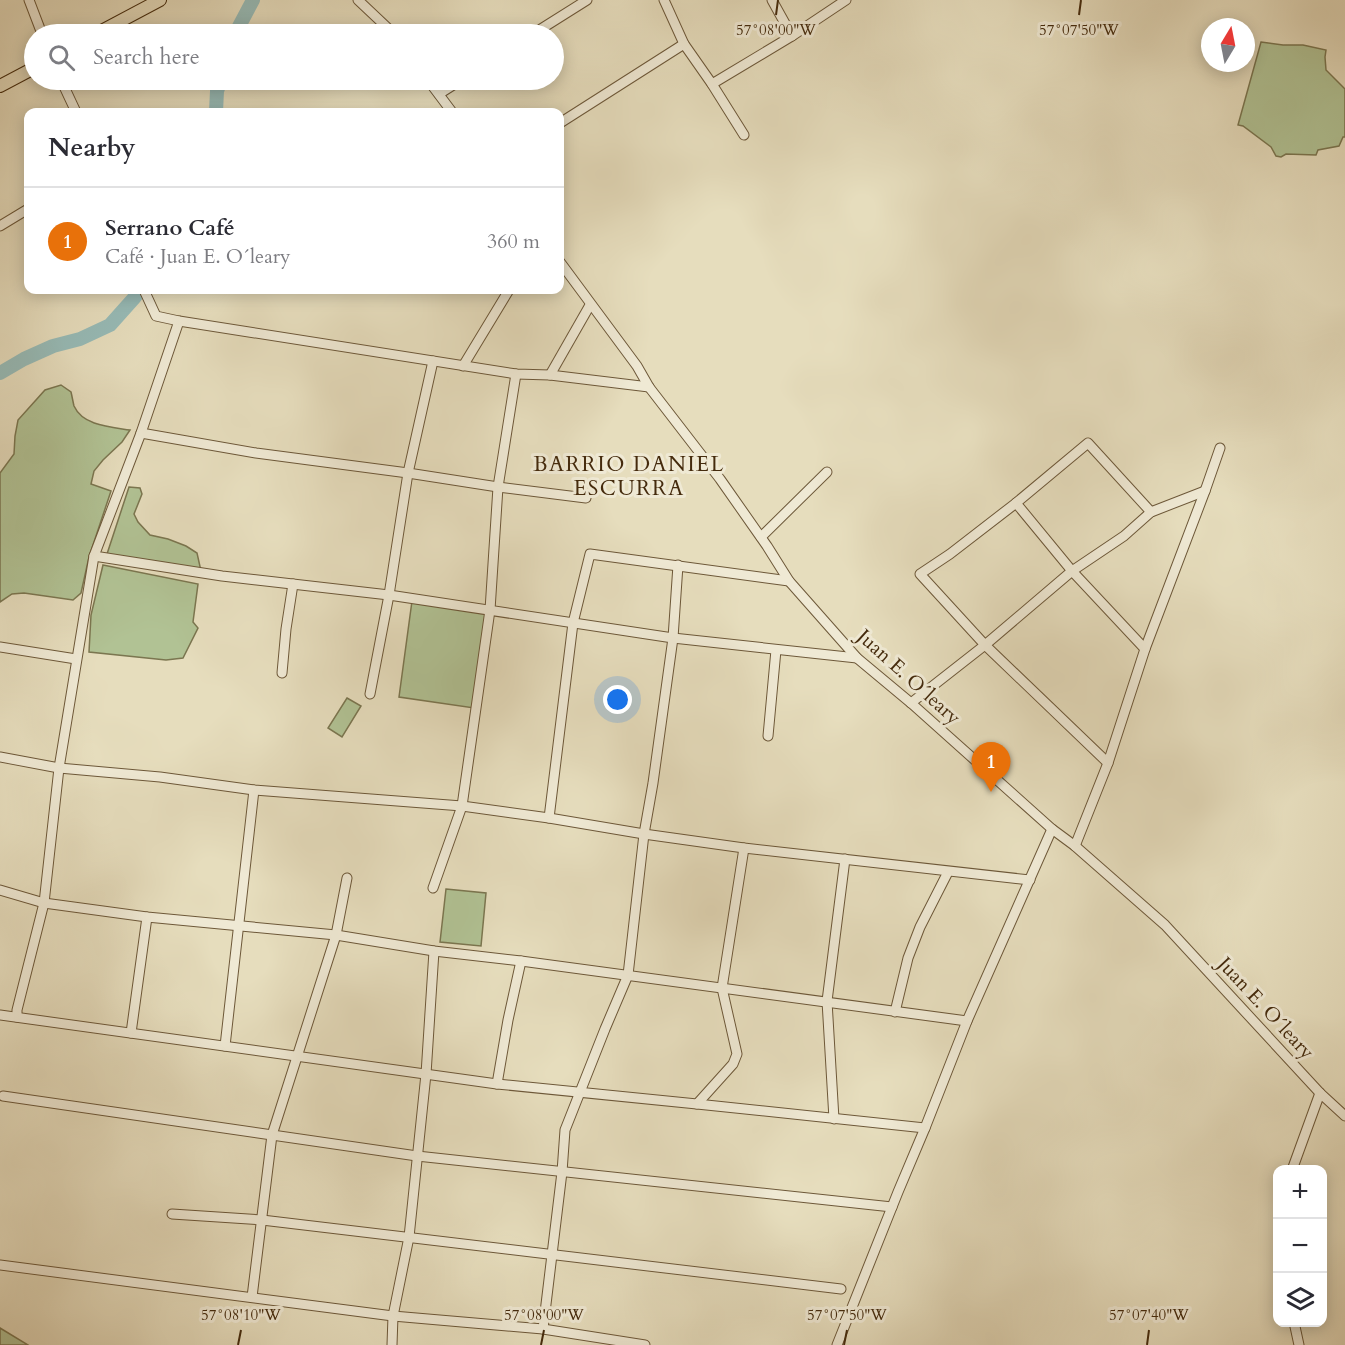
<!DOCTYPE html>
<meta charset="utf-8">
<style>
body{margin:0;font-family:Cardo,serif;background:#f2f2f3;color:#2b2b33}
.controls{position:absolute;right:18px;bottom:18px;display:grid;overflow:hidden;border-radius:12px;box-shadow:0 3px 15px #0003}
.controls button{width:54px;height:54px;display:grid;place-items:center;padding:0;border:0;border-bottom:2px solid #e1e1e2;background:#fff;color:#2b2b33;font:30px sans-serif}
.compass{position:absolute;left:1201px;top:18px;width:54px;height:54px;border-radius:50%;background:#fff;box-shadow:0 3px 15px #0003;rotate:10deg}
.you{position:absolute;left:618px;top:700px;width:21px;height:21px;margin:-15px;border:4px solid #fff;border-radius:50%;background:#1a73e8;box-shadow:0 0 0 9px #1a73e833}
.badge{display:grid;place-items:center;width:39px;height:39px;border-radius:50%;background:#8f2418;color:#fff;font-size:20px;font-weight:700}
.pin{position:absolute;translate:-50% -50px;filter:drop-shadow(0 2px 3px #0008)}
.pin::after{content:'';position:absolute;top:32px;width:21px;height:18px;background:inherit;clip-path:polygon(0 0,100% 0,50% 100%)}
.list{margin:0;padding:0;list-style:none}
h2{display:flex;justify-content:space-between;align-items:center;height:78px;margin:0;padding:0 24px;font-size:26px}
h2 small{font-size:20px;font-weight:400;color:#7c7c81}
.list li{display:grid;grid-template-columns:39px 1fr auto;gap:18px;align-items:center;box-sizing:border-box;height:108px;padding:0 24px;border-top:2px solid #e1e1e2}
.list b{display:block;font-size:22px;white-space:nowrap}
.list p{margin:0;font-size:20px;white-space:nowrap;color:#7c7c81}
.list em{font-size:20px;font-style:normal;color:#7c7c81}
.icon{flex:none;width:33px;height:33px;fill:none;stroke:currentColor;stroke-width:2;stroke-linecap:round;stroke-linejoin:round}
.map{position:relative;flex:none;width:1345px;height:1345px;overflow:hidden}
.search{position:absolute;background:#fff;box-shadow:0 3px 15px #0003;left:24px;top:24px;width:540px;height:66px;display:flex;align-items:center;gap:15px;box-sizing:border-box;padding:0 21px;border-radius:33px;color:#7c7c81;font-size:22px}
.panel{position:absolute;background:#fff;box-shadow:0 3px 15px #0003;left:24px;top:108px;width:540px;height:186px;border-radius:12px}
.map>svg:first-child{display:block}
.green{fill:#b1c294;stroke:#7b7650;stroke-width:1.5}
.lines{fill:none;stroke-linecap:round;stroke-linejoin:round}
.river{stroke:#97bbb7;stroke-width:14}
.minor-casing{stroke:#6d5839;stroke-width:11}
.major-casing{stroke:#452b0d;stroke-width:14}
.minor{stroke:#efe9d4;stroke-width:9}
.major{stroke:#e6ddbd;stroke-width:12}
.ticks{fill:none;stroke:#452b0d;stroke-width:2}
.labels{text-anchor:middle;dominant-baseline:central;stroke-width:6;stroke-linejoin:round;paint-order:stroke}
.street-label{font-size:20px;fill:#452b0d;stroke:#efe9d4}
.neighbourhood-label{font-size:21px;letter-spacing:1.5px;fill:#452b0d;stroke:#efe9d4}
.ticks-label{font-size:15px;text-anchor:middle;fill:#452b0d;stroke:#efe9d4;stroke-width:6;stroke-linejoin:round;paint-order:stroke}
</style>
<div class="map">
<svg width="1345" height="1345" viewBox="0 0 1345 1345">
<rect width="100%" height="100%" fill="#e6ddbd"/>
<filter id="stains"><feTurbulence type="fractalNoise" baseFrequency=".00333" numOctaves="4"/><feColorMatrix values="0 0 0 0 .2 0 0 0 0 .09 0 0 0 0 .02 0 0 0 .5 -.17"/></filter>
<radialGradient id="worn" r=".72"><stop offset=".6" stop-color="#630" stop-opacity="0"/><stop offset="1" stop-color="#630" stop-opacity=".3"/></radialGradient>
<!-- green -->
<g class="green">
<path d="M1261,42L1283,45H1303L1326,50L1325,57L1326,70L1345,89V137H1343L1339,146L1318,150L1316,155L1286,154L1281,157L1276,156L1271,147L1243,126L1238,125Z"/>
<path d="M61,385L71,392C72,396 73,402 74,406C83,426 111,427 130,430L122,442L103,460L94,471L91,484L111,491L89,557L81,593L73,600L24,593L12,594L0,602V473L14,454L15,436L18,420L45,390Z"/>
<path d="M129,487L140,488L142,494L134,514L138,522L150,535L168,539L186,546L197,553L201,571L107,554Z"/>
<path d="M103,565L198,584L193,622L198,628L183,658L166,660L89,652L91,615Z"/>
<path d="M412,601L488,612L474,708L399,697Z"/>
<path d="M347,698L361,706L342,737L328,728Z"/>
<path d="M446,889L486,893L481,946L440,942Z"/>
<path d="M0,1328L28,1345H0Z"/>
</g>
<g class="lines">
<!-- river -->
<g class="river">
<path d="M235,34L253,0"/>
<path d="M216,112L217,91L221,80"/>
<path d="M0,373L24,359L53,346L80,339L110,325L135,297L140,290"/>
</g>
<!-- minor casing -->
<g class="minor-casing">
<g id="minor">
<path d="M29,0L42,34"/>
<path d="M358,0L394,34"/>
<path d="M664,0L684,44L712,84L744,135"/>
<path d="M772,0L792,36"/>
<path d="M533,34L587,0"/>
<path d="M61,80L76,112"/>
<path d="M428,80L452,112"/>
<path d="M712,84L792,36L846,0"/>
<path d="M439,94L461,80"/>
<path d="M560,123L684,44"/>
<path d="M0,226L28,209"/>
<path d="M560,262L637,366L649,387L720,479L767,546L789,581L857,658L911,703L1052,829L1075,846L1165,925L1320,1093L1345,1116"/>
<path d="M144,290L156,316L179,321L516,374L550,375L649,387"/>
<path d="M463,366L509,290"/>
<path d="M550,375L590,305"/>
<path d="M141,433L256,453L408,473L498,487L586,498"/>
<path d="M1016,503L1072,571L1145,649"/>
<path d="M761,537L827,472"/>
<path d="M94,556L222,576L389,595L673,638L857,658"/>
<path d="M0,647L76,659"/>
<path d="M282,673L286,629L293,584"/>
<path d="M370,694L389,595L408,473L433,361"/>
<path d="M911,703L985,645L1072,571L1124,536L1151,512L1205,491"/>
<path d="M768,736L776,650"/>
<path d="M0,757L59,768L160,777L254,790L462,806L549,818L644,834L744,848L1030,880"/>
<path d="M1108,763L985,645L920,574L950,554L1016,503L1088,443L1151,512"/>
<path d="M549,818L573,623L590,554L789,581"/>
<path d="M1075,846L1108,763L1145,649L1205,491L1220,448"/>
<path d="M433,888L462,806L490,610L498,487L516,374"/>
<path d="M0,890L44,903L147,917L336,935L434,951L521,961L967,1021"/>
<path d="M895,1012L908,958L920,927L948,872"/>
<path d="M0,1015L497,1084L697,1104L733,1064L737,1054L722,988L744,848"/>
<path d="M17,1017V1010L44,903L59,768L94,556L141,433L179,321"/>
<path d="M131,1033L147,917"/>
<path d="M225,1046L254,790"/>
<path d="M497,1084L508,1020L521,961"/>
<path d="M3,1096L417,1156L892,1207"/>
<path d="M697,1104L925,1128"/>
<path d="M834,1119L827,1001L845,859"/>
<path d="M1292,1170L1320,1093"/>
<path d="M172,1214L262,1220L841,1289"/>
<path d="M0,1265L393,1316L543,1329L645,1345"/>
<path d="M252,1297L272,1135L336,935L347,878"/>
<path d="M1294,1322L1299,1345"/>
<path d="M543,1329L562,1172L565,1130L605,1029L628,975L644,834L653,783L673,638L678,565"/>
<path d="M392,1345L393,1316L409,1237L426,1074L434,951"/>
<path d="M837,1345L898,1192L925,1128L967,1021L1052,829"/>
</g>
</g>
<!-- major casing -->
<g class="major-casing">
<g id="major">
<path d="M96,34L160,0"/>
<path d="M0,86L34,68"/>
</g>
</g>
<!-- minor -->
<use href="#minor" class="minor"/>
<!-- major -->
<use href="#major" class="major"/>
</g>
<!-- ticks -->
<path class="ticks" d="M776,15L778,0M1079,15L1081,0M238,1345L241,1330M541,1345L544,1330M844,1345L847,1330M1147,1345L1149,1330"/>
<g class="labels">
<!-- street labels -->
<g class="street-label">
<text transform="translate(909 677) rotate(42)">Juan E. O´leary</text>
<text transform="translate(1266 1008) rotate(47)">Juan E. O´leary</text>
</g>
<!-- neighbourhood labels -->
<g class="neighbourhood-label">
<text x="629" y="464">BARRIO DANIEL<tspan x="629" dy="24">ESCURRA</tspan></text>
</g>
</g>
<g class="ticks-label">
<text x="776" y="35">57°08'00"W</text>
<text x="1079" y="35">57°07'50"W</text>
<text x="241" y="1320">57°08'10"W</text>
<text x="544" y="1320">57°08'00"W</text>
<text x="847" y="1320">57°07'50"W</text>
<text x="1149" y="1320">57°07'40"W</text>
</g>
<rect width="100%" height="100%" filter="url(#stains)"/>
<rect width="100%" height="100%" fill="url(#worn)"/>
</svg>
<div class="controls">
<button>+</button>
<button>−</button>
<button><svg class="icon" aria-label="layers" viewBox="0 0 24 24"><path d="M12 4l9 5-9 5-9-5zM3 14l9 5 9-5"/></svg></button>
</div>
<svg class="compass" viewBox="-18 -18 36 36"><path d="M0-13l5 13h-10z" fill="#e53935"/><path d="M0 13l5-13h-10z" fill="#7c7c81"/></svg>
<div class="you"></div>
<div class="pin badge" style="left:991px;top:792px;background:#e8710a">1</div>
<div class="search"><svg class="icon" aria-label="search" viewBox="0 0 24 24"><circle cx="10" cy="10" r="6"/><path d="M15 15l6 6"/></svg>Search here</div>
<section class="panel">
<h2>Nearby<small></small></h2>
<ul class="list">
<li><span class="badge" style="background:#e8710a">1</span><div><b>Serrano Café</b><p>Café · Juan E. O´leary</p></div><em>360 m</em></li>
</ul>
</section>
</div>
